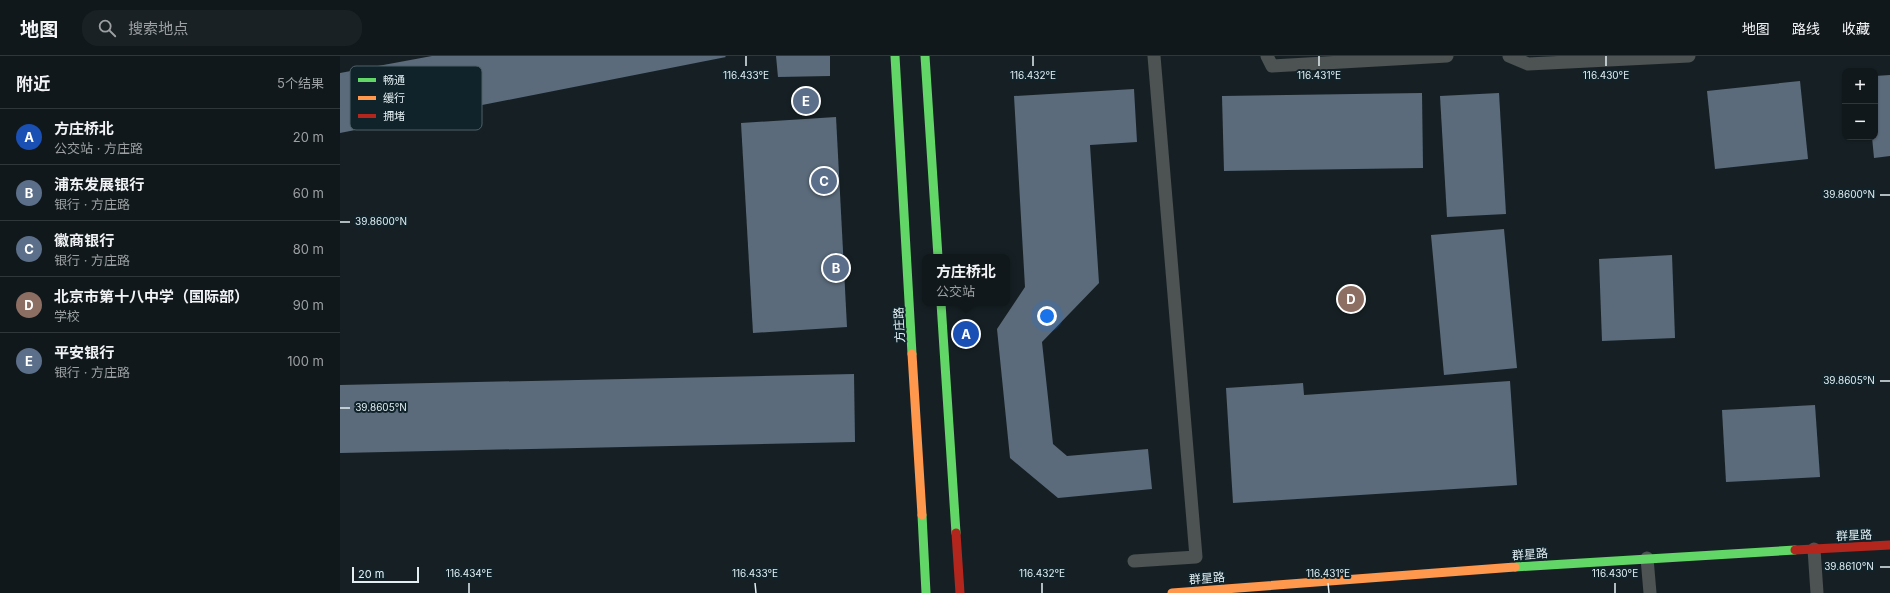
<!DOCTYPE html>
<html lang="zh">
<meta charset="utf-8">
<style>
body{margin:0;font-family:Inter,"Noto Sans SC",sans-serif;background:#192124;color:#f1f3f6}
.controls{position:absolute;right:12px;top:12px;display:grid;overflow:hidden;border-radius:8px;box-shadow:0 1px 3px #0004}
.controls button{width:36px;height:36px;display:grid;place-items:center;padding:0;border:0;border-bottom:1px solid #30373a;background:#10181b;color:#f1f3f6;font:20px sans-serif}
.scale{position:absolute;left:12px;bottom:10px;width:67px;box-sizing:border-box;padding-left:4px;border:2px solid #e2eef2;border-top:0;font-size:11px;line-height:14px;white-space:nowrap;color:#e2eef2;-webkit-text-stroke:3px #10232a;paint-order:stroke}
.you{position:absolute;left:707px;top:260px;width:14px;height:14px;margin:-10px;border:3px solid #fff;border-radius:50%;background:#1a73e8;box-shadow:0 0 0 6px #1a73e833}
.badge{display:grid;place-items:center;width:26px;height:26px;border-radius:50%;background:#db2777;color:#fff;font-size:13px;font-weight:700}
.pin{position:absolute;translate:-50% -50%;border:2px solid #fff;box-shadow:0 1px 4px #0006}
.popup{position:absolute;left:582px;top:198px;width:88px;height:52px;box-sizing:border-box;display:grid;place-content:center;border-radius:8px;background:#10181b;filter:drop-shadow(0 1px 3px #0005);font-size:13px;white-space:nowrap;color:#9ca0a3}
.popup b{font-size:15px;color:#f1f3f6}
.popup::after{content:'';position:absolute;left:50%;top:100%;margin-left:-8px;border:8px solid transparent;border-top-color:#10181b}
.list{margin:0;padding:0;list-style:none}
h2{display:flex;justify-content:space-between;align-items:center;height:52px;margin:0;padding:0 16px;font-size:17px}
h2 small{font-size:13px;font-weight:400;color:#9ca0a3}
.list li{display:grid;grid-template-columns:26px 1fr auto;gap:12px;align-items:center;box-sizing:border-box;height:56px;padding:0 16px;border-top:1px solid #30373a}
.list b{display:block;font-size:15px;white-space:nowrap}
.list p{margin:0;font-size:13px;white-space:nowrap;color:#9ca0a3}
.list em{font-size:13px;font-style:normal;color:#9ca0a3}
.icon{flex:none;width:22px;height:22px;fill:none;stroke:currentColor;stroke-width:2;stroke-linecap:round;stroke-linejoin:round}
.map{position:relative;flex:none;width:1550px;height:537px;overflow:hidden}
header{display:flex;align-items:center;gap:24px;box-sizing:border-box;height:56px;padding:0 20px;background:#10181b;border-bottom:1px solid #30373a}
header strong{font-size:19px}
nav{display:flex;gap:22px;margin-inline-start:auto;font-size:14px}
.search{width:280px;height:36px;background:#192124;display:flex;align-items:center;gap:10px;box-sizing:border-box;padding:0 14px;border-radius:16px;color:#9ca0a3;font-size:15px}
main{display:flex}
aside{flex:1;background:#10181b}
.map>svg:first-child{display:block}
.building{fill:#5b6b7b}
.lines{fill:none;stroke-linecap:round;stroke-linejoin:round}
.lane{stroke:#4d5252;stroke-width:13}
.fast{stroke:#63d668;stroke-width:9}
.slow{stroke:#ff974d;stroke-width:9}
.jam{stroke:#b3261e;stroke-width:9}
.ticks{fill:none;stroke:#e2eef2;stroke-width:1.5}
.labels{text-anchor:middle;dominant-baseline:central;stroke-width:4;stroke-linejoin:round;paint-order:stroke}
.street-label{font-size:12px;fill:#e2eef2;stroke:#10232a}
.key{fill:#10232a;stroke:#4f6066;stroke-width:1}
.key-label{font-size:11px;fill:#e2eef2}
.ticks-label{font-size:10px;text-anchor:middle;fill:#e2eef2;stroke:#10232a;stroke-width:4;stroke-linejoin:round;paint-order:stroke}
</style>
<header>
<strong>地图</strong>
<div class="search"><svg class="icon" aria-label="search" viewBox="0 0 24 24"><circle cx="10" cy="10" r="6"/><path d="M15 15l6 6"/></svg>搜索地点</div>
<nav><a>地图</a><a>路线</a><a>收藏</a></nav>
</header>
<main>
<aside>
<h2>附近<small>5个结果</small></h2>
<ul class="list">
<li><span class="badge" style="background:#1a4fb4">A</span><div><b>方庄桥北</b><p>公交站 · 方庄路</p></div><em>20 m</em></li>
<li><span class="badge" style="background:#5c6f8a">B</span><div><b>浦东发展银行</b><p>银行 · 方庄路</p></div><em>60 m</em></li>
<li><span class="badge" style="background:#5c6f8a">C</span><div><b>徽商银行</b><p>银行 · 方庄路</p></div><em>80 m</em></li>
<li><span class="badge" style="background:#8d6e63">D</span><div><b>北京市第十八中学（国际部）</b><p>学校</p></div><em>90 m</em></li>
<li><span class="badge" style="background:#5c6f8a">E</span><div><b>平安银行</b><p>银行 · 方庄路</p></div><em>100 m</em></li>
</ul>
</aside>
<div class="map">
<svg width="1550" height="537" viewBox="0 0 1550 537">
<rect width="100%" height="100%" fill="#162024"/>
<!-- building -->
<g class="building">
<path d="M92,0H385L386,1L0,77V17Z"/>
<path d="M436,0H490V20L438,21Z"/>
<path d="M1550,19V100L1534,102L1532,81H1535V20Z"/>
<path d="M1460,25L1468,103L1375,113L1367,35Z"/>
<path d="M794,33L797,86L750,89L759,227L702,286L713,388L727,400L808,393L812,433L718,442L670,402L657,273L685,231L674,40Z"/>
<path d="M1082,37L1083,112L884,115L882,40Z"/>
<path d="M1159,37L1166,158L1107,161L1100,40Z"/>
<path d="M496,61L507,271L413,277L401,67Z"/>
<path d="M1164,173L1177,312L1104,319L1091,179Z"/>
<path d="M1332,199L1335,282L1262,285L1259,203Z"/>
<path d="M514,318L515,386L0,397V329Z"/>
<path d="M1170,325L1177,429L893,447L886,332L963,327L964,339Z"/>
<path d="M1475,349L1480,421L1386,426L1382,354Z"/>
</g>
<g class="lines">
<!-- lane -->
<g class="lane">
<path d="M927,0L932,10L1107,0"/>
<path d="M1169,0L1188,8L1349,0"/>
<path d="M1474,493L1477,537"/>
<path d="M1307,502L1310,537"/>
<path d="M794,505L856,501L814,0"/>
</g>
<!-- fast -->
<g class="fast">
<path d="M555,0L572,298"/>
<path d="M585,0L598,201"/>
<path d="M601,247L616,477"/>
<path d="M582,459L586,537"/>
<path d="M1175,511L1455,494"/>
</g>
<!-- slow -->
<g class="slow">
<path d="M572,298L582,459"/>
<path d="M832,537L1175,511"/>
</g>
<!-- jam -->
<g class="jam">
<path d="M616,477L620,537"/>
<path d="M1455,494L1550,489"/>
</g>
</g>
<!-- ticks -->
<path class="ticks" d="M406,0V10M693,0V10M979,0V10M1266,0V10M1540,139H1550M0,166H10M1540,325H1550M0,352H10M1540,511H1550M129,527V537M415,527L416,537M702,527V537M988,527L989,537M1275,527V537"/>
<g class="labels">
<!-- street labels -->
<g class="street-label">
<text transform="translate(559 269) rotate(-93)">方庄路</text>
<text transform="translate(1514 479) rotate(-3)">群星路</text>
<text transform="translate(1190 498) rotate(-4)">群星路</text>
<text transform="translate(867 522) rotate(-4)">群星路</text>
</g>
</g>
<!-- legend -->
<rect x="10" y="10" width="132" height="64" rx="6" class="key"/>
<rect x="18" y="22" width="18" height="4" fill="#63d668"/>
<rect x="18" y="40" width="18" height="4" fill="#ff974d"/>
<rect x="18" y="58" width="18" height="4" fill="#b3261e"/>
<g class="key-label">
<text x="43" y="28">畅通</text>
<text x="43" y="46">缓行</text>
<text x="43" y="64">拥堵</text>
</g>
<g class="ticks-label">
<text x="406" y="23">116.433°E</text>
<text x="693" y="23">116.432°E</text>
<text x="979" y="23">116.431°E</text>
<text x="1266" y="23">116.430°E</text>
<text x="1509" y="142">39.8600°N</text>
<text x="41" y="169">39.8600°N</text>
<text x="1509" y="328">39.8605°N</text>
<text x="41" y="355">39.8605°N</text>
<text x="1509" y="514">39.8610°N</text>
<text x="129" y="521">116.434°E</text>
<text x="415" y="521">116.433°E</text>
<text x="702" y="521">116.432°E</text>
<text x="988" y="521">116.431°E</text>
<text x="1275" y="521">116.430°E</text>
</g>
</svg>
<div class="controls">
<button>+</button>
<button>−</button>
</div>
<div class="scale">20 m</div>
<div class="you"></div>
<div class="pin badge" style="left:626px;top:278px;background:#1a4fb4">A</div>
<div class="popup"><b>方庄桥北</b>公交站</div>
<div class="pin badge" style="left:496px;top:212px;background:#5c6f8a">B</div>
<div class="pin badge" style="left:484px;top:125px;background:#5c6f8a">C</div>
<div class="pin badge" style="left:1011px;top:243px;background:#8d6e63">D</div>
<div class="pin badge" style="left:466px;top:45px;background:#5c6f8a">E</div>
</div>
</main>
